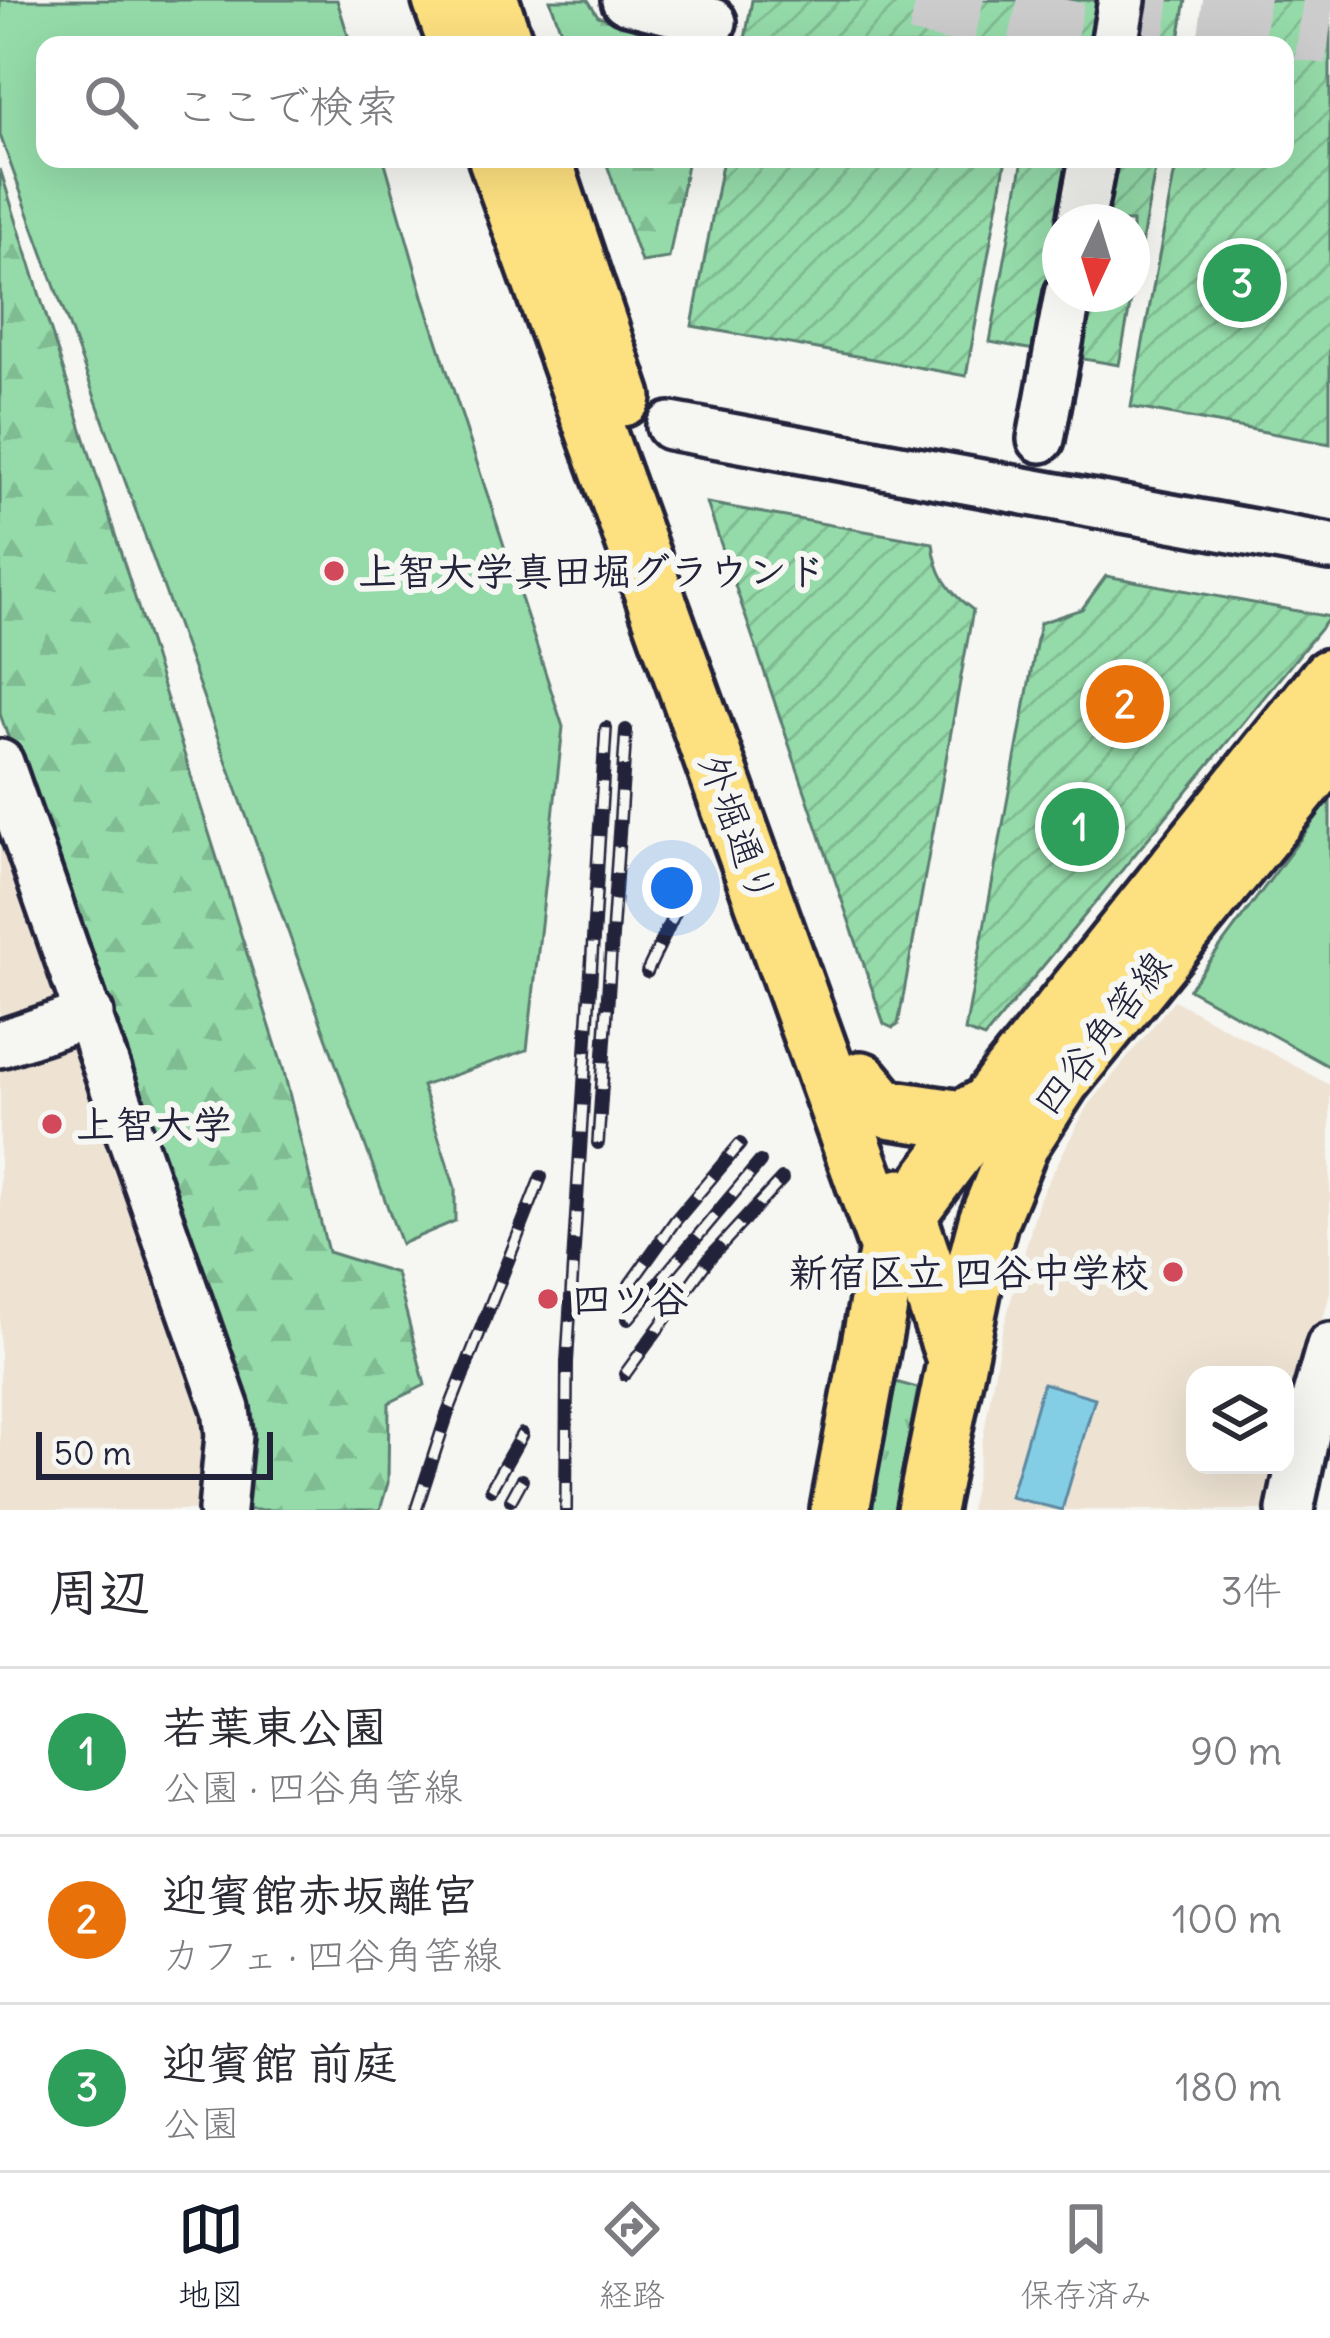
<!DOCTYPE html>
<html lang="ja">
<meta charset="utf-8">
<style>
body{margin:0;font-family:Delius,"Klee One",sans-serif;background:#f7f7f7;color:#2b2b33}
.controls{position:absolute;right:36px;bottom:36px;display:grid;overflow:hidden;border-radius:24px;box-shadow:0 12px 48px #0002}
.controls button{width:108px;height:108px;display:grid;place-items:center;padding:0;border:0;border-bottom:3px solid #e1e1e2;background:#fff;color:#2b2b33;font:60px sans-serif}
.compass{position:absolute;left:1042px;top:204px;width:108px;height:108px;border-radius:50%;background:#fff;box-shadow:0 12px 48px #0002;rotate:184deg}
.scale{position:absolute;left:36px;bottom:30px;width:237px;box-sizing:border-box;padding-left:12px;border:6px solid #22223b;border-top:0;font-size:33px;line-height:42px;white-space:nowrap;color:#22223b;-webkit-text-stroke:9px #f6f6f2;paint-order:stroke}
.you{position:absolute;left:672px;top:888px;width:42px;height:42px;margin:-30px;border:9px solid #fff;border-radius:50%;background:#1a73e8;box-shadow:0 0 0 18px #1a73e833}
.badge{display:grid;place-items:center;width:78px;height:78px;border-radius:50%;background:#111827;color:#fff;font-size:39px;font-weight:700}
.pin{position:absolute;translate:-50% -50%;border:6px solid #fff;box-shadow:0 3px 12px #0006}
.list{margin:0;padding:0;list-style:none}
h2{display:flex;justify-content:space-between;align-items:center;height:156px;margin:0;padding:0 48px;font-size:51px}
h2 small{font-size:39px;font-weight:400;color:#7c7c81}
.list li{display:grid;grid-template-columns:78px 1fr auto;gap:36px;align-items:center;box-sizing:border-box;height:168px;padding:0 48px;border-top:3px solid #e1e1e2}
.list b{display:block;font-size:45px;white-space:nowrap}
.list p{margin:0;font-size:39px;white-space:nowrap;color:#7c7c81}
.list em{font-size:39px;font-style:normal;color:#7c7c81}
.icon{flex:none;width:66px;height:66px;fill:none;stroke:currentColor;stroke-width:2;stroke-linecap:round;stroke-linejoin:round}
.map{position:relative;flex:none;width:1330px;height:1510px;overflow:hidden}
.search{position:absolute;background:#fff;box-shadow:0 12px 48px #0002;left:36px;right:36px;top:36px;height:132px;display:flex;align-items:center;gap:30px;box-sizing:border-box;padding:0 42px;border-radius:24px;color:#7c7c81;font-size:45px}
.sheet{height:660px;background:#fff}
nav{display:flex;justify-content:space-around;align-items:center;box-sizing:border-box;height:168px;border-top:3px solid #e1e1e2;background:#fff;font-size:33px;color:#7c7c81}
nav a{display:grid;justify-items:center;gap:6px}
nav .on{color:#111827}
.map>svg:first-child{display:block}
.built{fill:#eee3d3}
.grass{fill:url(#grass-tufts);stroke:#5c7e72;stroke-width:3}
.forest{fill:url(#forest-firs);stroke:#5c7e72;stroke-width:3}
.park{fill:#95dba9;stroke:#5c7e72;stroke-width:3}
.garden{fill:url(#garden-furrows);stroke:#5c7e72;stroke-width:3}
.water{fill:#84cee5;stroke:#5d89a1;stroke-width:3}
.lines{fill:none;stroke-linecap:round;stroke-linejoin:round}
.highway-tunnel{stroke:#cccccd;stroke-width:66;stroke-dasharray:66 33;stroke-linecap:butt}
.minor-casing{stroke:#22223b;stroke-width:54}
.major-casing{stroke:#22223b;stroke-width:66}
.minor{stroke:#f6f6f2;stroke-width:45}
.major{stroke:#fde080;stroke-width:57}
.rail-casing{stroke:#22223b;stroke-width:14}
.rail{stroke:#f6f6f2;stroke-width:9;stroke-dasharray:27;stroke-linecap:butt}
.poi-dot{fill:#d1495b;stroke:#f6f6f2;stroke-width:4.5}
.labels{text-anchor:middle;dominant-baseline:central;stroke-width:12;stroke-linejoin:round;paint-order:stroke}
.poi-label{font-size:39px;font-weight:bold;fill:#22223b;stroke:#f6f6f2;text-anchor:start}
.street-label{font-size:39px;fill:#22223b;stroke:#f6f6f2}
</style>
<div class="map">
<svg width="1330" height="1510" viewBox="0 0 1330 1510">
<defs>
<pattern id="grass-tufts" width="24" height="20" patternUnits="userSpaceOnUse" patternTransform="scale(3)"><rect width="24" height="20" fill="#95dba9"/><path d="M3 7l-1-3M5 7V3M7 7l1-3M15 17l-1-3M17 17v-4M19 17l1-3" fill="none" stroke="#80bc92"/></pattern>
<pattern id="forest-firs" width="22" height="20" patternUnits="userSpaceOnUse" patternTransform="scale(3)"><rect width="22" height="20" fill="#95dba9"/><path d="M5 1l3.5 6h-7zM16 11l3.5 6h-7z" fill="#80bc92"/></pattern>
<pattern id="garden-furrows" width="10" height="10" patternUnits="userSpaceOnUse" patternTransform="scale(3)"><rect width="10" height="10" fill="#95dba9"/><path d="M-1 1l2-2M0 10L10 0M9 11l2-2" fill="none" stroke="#80bc92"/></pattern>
</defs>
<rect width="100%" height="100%" fill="#f6f6f2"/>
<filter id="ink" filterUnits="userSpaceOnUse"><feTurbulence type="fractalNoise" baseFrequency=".00833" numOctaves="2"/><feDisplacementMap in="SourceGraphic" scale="24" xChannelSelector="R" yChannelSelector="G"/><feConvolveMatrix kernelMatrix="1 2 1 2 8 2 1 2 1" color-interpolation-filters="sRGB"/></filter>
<g filter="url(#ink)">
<!-- built -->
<g class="built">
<path d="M0,832L210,1415L204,1510H0Z"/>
<path d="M1174,1000L1330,1085V1293L1285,1461V1375H1195V1465H1284L1274,1510H970L1001,1336L1040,1197L1085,1110Z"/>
</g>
<!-- grass -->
<path class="grass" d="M888,1380L918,1388L895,1510H864Z"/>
<!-- forest -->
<g class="forest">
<path d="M550,0H588L598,16L685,40V45H566Z"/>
<path d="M605,159H688L669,258L641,262Z"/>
<path d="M0,169L283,1068L328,1252L396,1273L425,1385L389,1403L388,1483L380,1510H244L252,1431L0,714Z"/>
</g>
<!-- park -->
<g class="park">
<path d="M0,0H337L351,45H45V159H384L425,303L563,727L527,1050L422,1086L455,1188V1221L401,1244L0,135Z"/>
<path d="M1330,799V1067L1189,989Z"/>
</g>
<!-- garden -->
<g class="garden">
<path d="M752,0H1036L1027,45H744Z"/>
<path d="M1053,0H1098L1090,45H1044Z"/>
<path d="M1137,0H1186L1178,45H1129Z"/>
<path d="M1206,0H1330V444L1131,407L1177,159H1285V45H1198Z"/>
<path d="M723,159H1006L966,376L692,326Z"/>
<path d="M1023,159H1069L1034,350L990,342Z"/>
<path d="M1108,159H1157L1119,365L1072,357L1083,294H1132V222H1097Z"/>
<path d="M707,503L933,543C936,573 948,592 973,610L898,1025L893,1028L884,1024Z"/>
<path d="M1106,576L1330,617L984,1038L965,1031L1040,623L1082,609Z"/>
</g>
<!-- water -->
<path class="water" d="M1043,1383L1095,1398L1062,1510L1010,1497Z"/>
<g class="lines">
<!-- highway-tunnel -->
<g class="highway-tunnel">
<path d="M916,0L1117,45"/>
<path d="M1103,0L1330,31"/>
</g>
<!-- minor casing -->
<g class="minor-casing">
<g id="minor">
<path d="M625,0L713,22"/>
<path d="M1114,45L1122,0"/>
<path d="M1081,222L1093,159"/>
<path d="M670,426L1330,547"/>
<path d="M1041,439L1068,294"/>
<path d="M0,763L226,1409L229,1435L222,1510"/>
<path d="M0,1044L90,1014"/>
<path d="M1290,1510L1309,1420L1330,1346"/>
</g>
</g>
<!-- major casing -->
<g class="major-casing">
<g id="major">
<path d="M442,0L458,45"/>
<path d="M489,0L504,45"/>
<path d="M498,159L889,1248L840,1510"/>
<path d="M542,159L622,397"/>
<path d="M861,1081L881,1105L893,1110L962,1120L991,1104"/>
<path d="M901,1198L956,1359"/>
<path d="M894,1239L906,1215L1009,1078L1330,678"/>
<path d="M926,1510L976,1267L988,1221L1020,1143L1060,1081L1330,750"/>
</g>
</g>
<!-- minor -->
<use href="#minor" class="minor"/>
<!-- major -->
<use href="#major" class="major"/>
<!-- rail casing -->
<g class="rail-casing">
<g id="rail">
<path d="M647,972L687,887"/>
<path d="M598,1143L626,730"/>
<path d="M630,1284L675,1221L740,1144"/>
<path d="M628,1319L760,1162"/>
<path d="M625,1374L711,1256L782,1179"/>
<path d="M491,1489L522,1434"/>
<path d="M511,1500L522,1480"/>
<path d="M416,1510L447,1415L541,1177"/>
<path d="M566,1510L567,1362L606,728"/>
</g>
</g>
<!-- rail -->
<use href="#rail" class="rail"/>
</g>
</g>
<!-- markers -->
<g class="poi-dot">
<circle cx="334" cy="571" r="12"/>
<circle cx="52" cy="1124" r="12"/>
<circle cx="1173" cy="1272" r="12"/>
<circle cx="548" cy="1299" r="12"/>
</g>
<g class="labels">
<!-- poi labels -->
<g class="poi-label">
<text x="358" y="571">上智大学真田堀グラウンド</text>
<text x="76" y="1124">上智大学</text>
<text x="1149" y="1272" text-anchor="end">新宿区立 四谷中学校</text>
<text x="572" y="1299">四ツ谷</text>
</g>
<!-- street labels -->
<g class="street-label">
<text transform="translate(738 829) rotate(70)">外堀通り</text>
<text transform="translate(1102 1033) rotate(-52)">四谷角筈線</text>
</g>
</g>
</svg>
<div class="controls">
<button><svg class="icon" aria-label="layers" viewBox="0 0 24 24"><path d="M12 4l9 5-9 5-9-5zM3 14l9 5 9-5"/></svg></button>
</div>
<svg class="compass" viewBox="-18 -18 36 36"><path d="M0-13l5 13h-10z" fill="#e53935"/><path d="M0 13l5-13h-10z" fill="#7c7c81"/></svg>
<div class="scale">50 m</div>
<div class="you"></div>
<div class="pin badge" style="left:1080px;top:827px;background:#2e9e5b">1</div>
<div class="pin badge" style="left:1125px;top:704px;background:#e8710a">2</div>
<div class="pin badge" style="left:1242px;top:283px;background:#2e9e5b">3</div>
<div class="search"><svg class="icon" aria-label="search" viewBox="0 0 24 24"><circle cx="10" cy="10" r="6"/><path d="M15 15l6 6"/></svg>ここで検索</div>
</div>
<section class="sheet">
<h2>周辺<small>3件</small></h2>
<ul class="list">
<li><span class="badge" style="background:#2e9e5b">1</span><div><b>若葉東公園</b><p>公園 · 四谷角筈線</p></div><em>90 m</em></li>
<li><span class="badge" style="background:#e8710a">2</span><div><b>迎賓館赤坂離宮</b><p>カフェ · 四谷角筈線</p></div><em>100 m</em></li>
<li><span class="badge" style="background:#2e9e5b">3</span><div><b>迎賓館 前庭</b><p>公園</p></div><em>180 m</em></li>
</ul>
</section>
<nav>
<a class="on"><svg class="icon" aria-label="map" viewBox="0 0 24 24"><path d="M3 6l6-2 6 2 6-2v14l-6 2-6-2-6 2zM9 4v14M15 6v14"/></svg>地図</a>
<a><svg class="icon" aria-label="directions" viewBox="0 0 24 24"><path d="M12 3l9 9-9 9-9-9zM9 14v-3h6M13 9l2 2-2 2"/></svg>経路</a>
<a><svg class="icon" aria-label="saved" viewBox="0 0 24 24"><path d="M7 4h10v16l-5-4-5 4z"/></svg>保存済み</a>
</nav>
